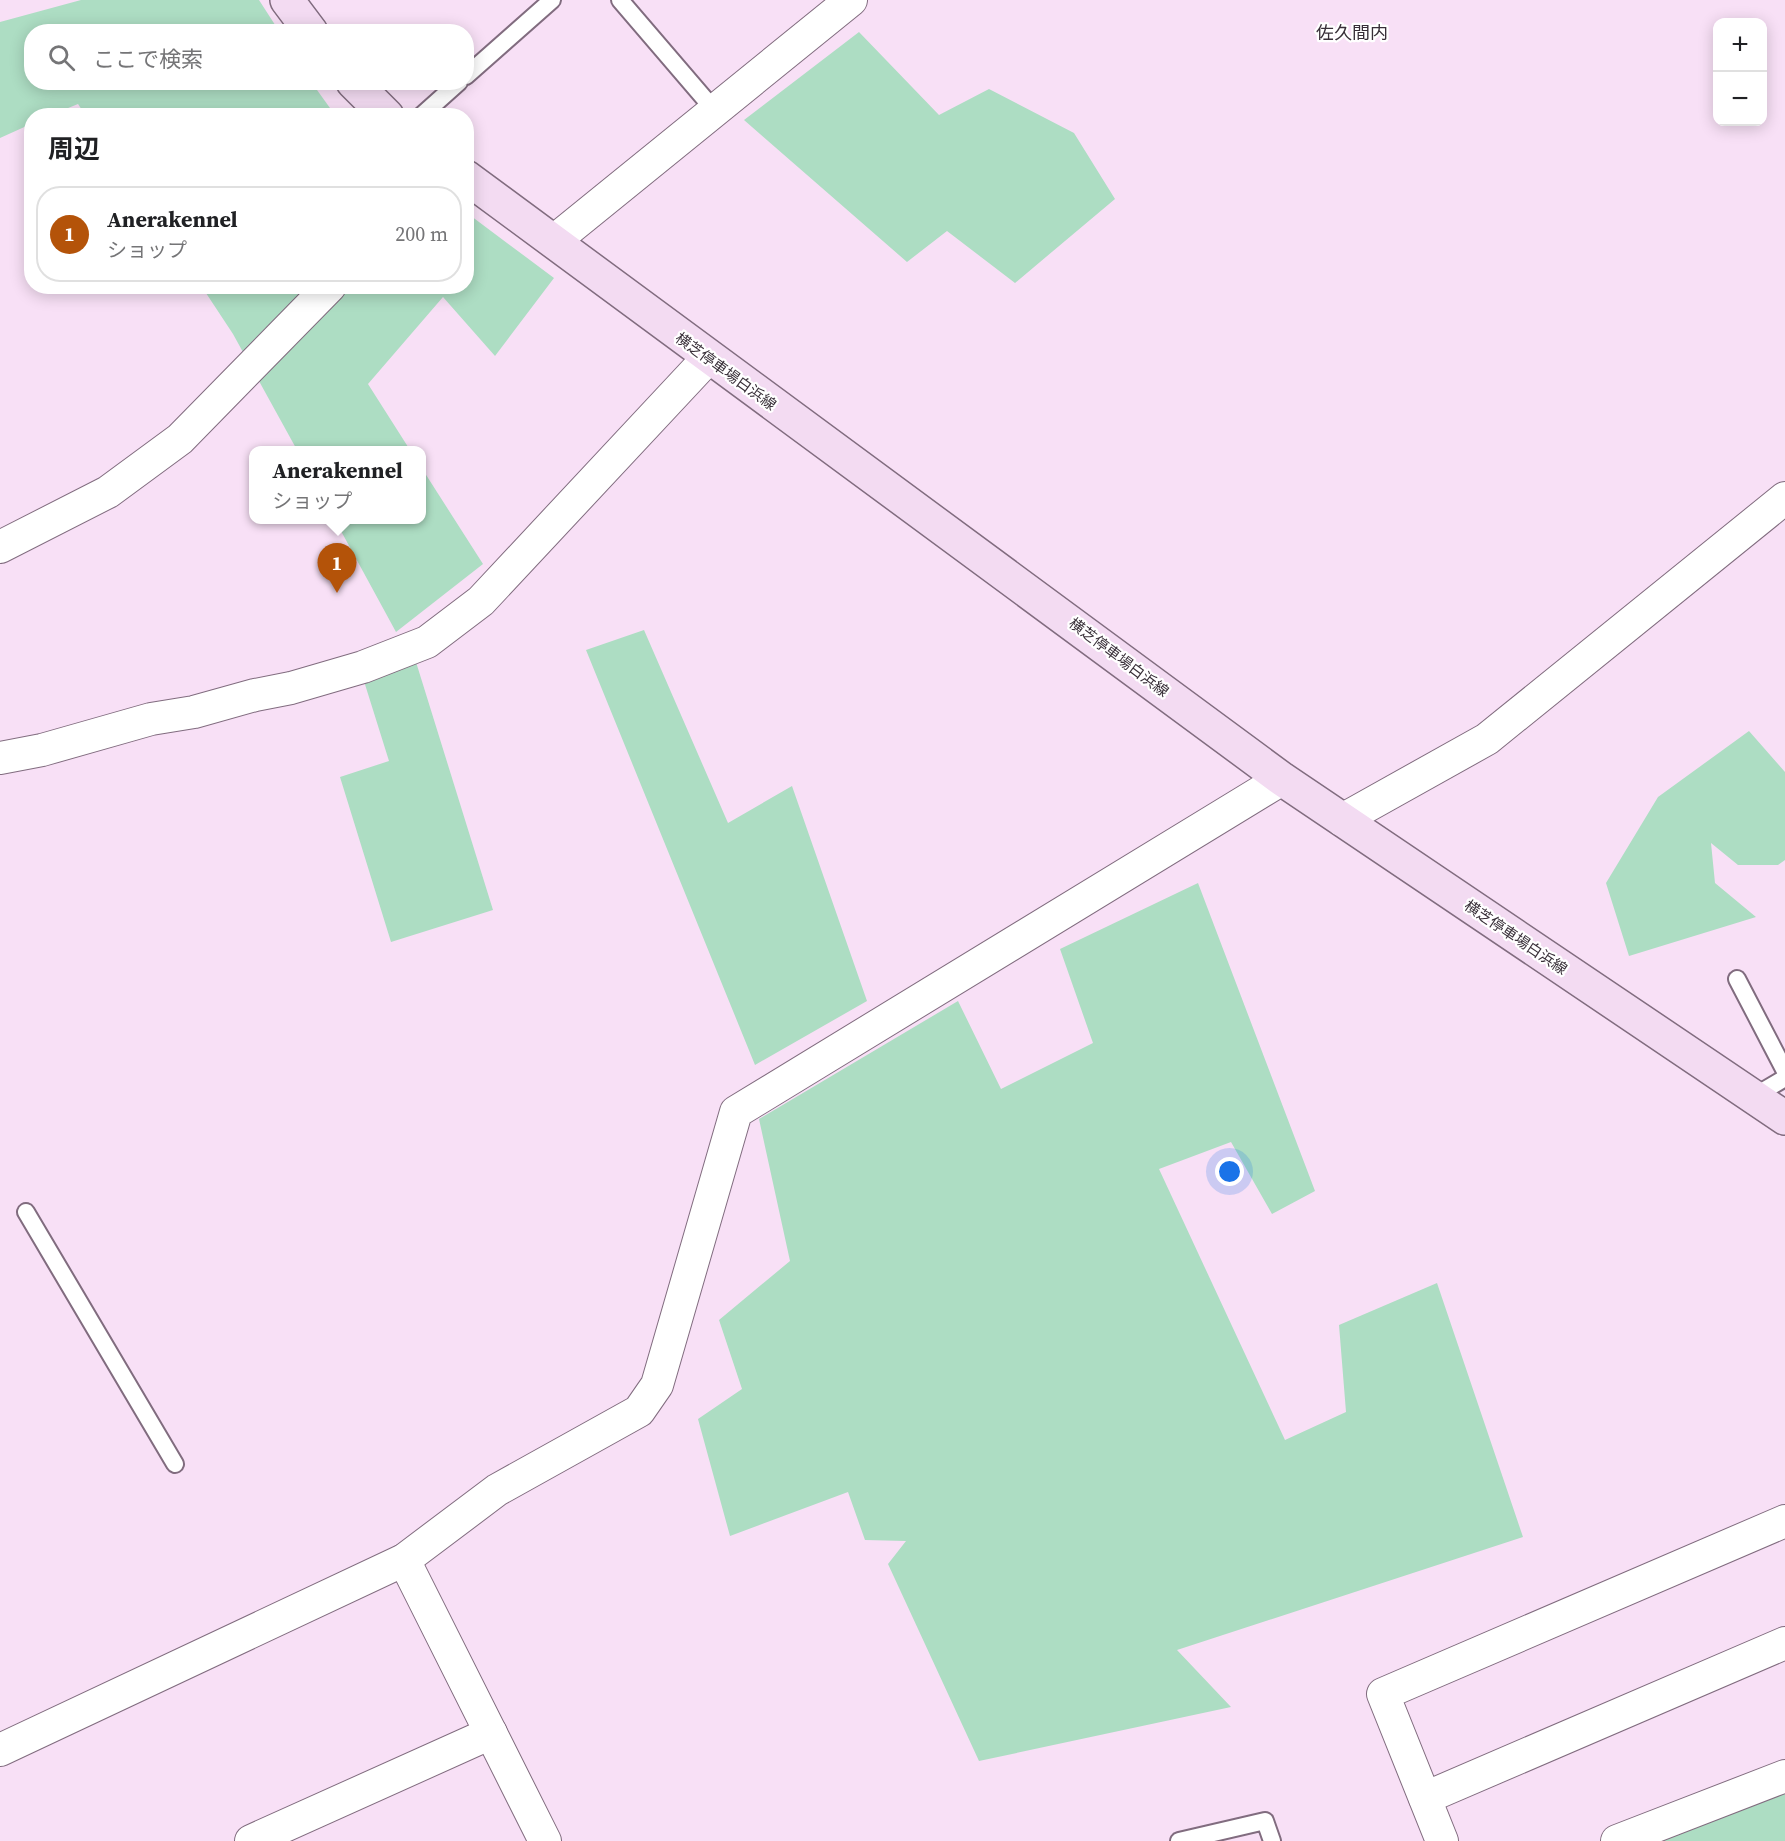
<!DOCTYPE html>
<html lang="ja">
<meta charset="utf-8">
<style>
body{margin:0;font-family:"Source Serif 4","Noto Sans JP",serif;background:#f6f6f6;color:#202124}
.controls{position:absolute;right:18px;top:18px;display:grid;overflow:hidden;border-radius:12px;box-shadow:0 3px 15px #0003}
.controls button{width:54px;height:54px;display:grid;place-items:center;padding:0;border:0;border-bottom:2px solid #e0e0e0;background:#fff;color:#202124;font:30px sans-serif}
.you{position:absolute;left:1230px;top:1172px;width:21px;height:21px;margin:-15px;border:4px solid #fff;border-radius:50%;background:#1a73e8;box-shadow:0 0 0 9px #1a73e833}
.badge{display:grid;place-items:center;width:39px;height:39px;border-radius:50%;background:#b45309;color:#fff;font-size:20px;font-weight:700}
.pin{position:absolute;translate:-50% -50px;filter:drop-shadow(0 2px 3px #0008)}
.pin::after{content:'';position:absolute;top:32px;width:21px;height:18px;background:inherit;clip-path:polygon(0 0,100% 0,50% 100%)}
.popup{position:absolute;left:249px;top:446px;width:177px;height:78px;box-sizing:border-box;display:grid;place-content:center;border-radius:12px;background:#fff;filter:drop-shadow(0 2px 4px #0005);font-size:20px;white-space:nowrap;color:#757577}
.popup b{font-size:22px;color:#202124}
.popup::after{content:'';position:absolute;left:50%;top:100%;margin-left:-12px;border:12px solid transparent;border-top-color:#fff}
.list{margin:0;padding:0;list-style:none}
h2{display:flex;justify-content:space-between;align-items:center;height:78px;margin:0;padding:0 24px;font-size:26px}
h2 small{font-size:20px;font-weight:400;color:#757577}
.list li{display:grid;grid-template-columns:39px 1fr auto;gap:18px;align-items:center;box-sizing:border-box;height:96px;margin:0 12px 12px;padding:0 12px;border:2px solid #e0e0e0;border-radius:24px}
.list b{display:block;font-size:22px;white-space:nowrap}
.list p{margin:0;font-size:20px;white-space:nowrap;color:#757577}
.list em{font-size:20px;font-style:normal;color:#757577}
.icon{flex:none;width:33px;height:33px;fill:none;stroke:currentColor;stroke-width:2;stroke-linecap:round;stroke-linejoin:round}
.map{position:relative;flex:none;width:1785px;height:1841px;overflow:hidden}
.search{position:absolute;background:#fff;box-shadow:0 3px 15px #0003;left:24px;top:24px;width:450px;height:66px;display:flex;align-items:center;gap:15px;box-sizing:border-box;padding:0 21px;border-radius:24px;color:#757577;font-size:22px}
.panel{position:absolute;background:#fff;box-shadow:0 3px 15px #0003;left:24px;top:108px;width:450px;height:186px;border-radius:24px}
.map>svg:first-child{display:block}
.green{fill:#adddc3}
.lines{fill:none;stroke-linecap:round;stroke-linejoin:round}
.service-casing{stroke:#816c7f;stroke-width:20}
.minor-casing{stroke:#816c7f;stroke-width:34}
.secondary-casing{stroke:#816c7f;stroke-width:36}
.service{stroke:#fff;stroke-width:16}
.minor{stroke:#fff;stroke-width:32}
.secondary{stroke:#f3dbf2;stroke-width:33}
.labels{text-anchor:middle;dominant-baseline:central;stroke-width:4.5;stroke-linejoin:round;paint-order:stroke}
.street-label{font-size:15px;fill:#382f38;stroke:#fff}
.quarter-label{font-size:18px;fill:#382f38;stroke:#fff}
</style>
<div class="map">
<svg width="1785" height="1841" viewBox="0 0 1785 1841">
<rect width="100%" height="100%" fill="#f8e0f6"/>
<!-- green -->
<g class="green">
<path d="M81,0H259L279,31L32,32V82L312,83L335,115L86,116L78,104L51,115L32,116L31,124L0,138V22Z"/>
<path d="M859,32L939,115L989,89L1074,133L1115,199L1015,283L947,231L907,262L744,120Z"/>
<path d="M467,213L554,278L495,356L443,297L368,384L410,450H297L233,334L202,287L466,286Z"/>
<path d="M421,467L483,564L396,632L335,520H421Z"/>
<path d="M644,630L728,823L792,786L867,1001L755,1065L586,650Z"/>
<path d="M416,662L493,910L391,942L340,777L389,761L363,678Z"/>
<path d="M1749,731L1785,772V860L1778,865H1738L1711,843L1715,883L1756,917L1629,956L1606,883L1658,797Z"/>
<path d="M1198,883L1315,1191L1272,1214L1231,1142L1159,1169L1285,1440L1346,1412L1339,1325L1437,1283L1523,1537L1177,1650L1231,1707L979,1761L888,1564L906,1541L865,1540L848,1492L730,1536L698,1419L742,1389L719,1320L790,1261L759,1119L958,1001L1001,1089L1093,1043L1060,949Z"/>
<path d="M1785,1786V1841H1647Z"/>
</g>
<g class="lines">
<!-- service casing -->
<g class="service-casing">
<g id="service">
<path d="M620,0L716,112"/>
<path d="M466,76L552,0"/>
<path d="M421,116L459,82"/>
<path d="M1737,979L1785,1071"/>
<path d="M1753,1097L1785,1078"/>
<path d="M26,1212L175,1464"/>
<path d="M1179,1841L1265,1821L1272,1841"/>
</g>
</g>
<!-- minor casing -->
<g class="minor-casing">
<g id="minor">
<path d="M554,241L851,0"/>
<path d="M0,547L108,492L180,439L330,286"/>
<path d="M0,758L42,750L151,719L194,712L255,695L291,688L363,667L427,642L481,601L708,358"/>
<path d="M1342,820L1487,739L1785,498"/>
<path d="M404,1560L545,1841"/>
<path d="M0,1750L404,1560L497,1490L639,1411L657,1385L736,1112L1282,779"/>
<path d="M1425,1798L1785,1643"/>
<path d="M251,1841L491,1733"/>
<path d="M1442,1841L1383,1694L1785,1521"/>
<path d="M1617,1841L1785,1776"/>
</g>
</g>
<!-- secondary casing -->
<g class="secondary-casing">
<g id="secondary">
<path d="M287,0L311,32"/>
<path d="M353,82L387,116"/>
<path d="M466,177L1282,779L1785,1118"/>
</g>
</g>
<!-- service -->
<use href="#service" class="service"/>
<!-- minor -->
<use href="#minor" class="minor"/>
<!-- secondary -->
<use href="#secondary" class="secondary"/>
</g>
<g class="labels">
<!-- street labels -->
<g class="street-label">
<text transform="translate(726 371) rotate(36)">横芝停車場白浜線</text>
<text transform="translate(1119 657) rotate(37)">横芝停車場白浜線</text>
<text transform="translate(1516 937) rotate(34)">横芝停車場白浜線</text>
</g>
<!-- quarter labels -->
<g class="quarter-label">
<text x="1352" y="32">佐久間内</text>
</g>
</g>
</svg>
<div class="controls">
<button>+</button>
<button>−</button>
</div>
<div class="you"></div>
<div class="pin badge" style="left:337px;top:593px">1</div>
<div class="popup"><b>Anerakennel</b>ショップ</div>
<div class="search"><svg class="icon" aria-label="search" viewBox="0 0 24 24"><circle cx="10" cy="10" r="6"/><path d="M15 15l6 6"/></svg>ここで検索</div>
<section class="panel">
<h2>周辺<small></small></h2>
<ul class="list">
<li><span class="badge">1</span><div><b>Anerakennel</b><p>ショップ</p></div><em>200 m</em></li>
</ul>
</section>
</div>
